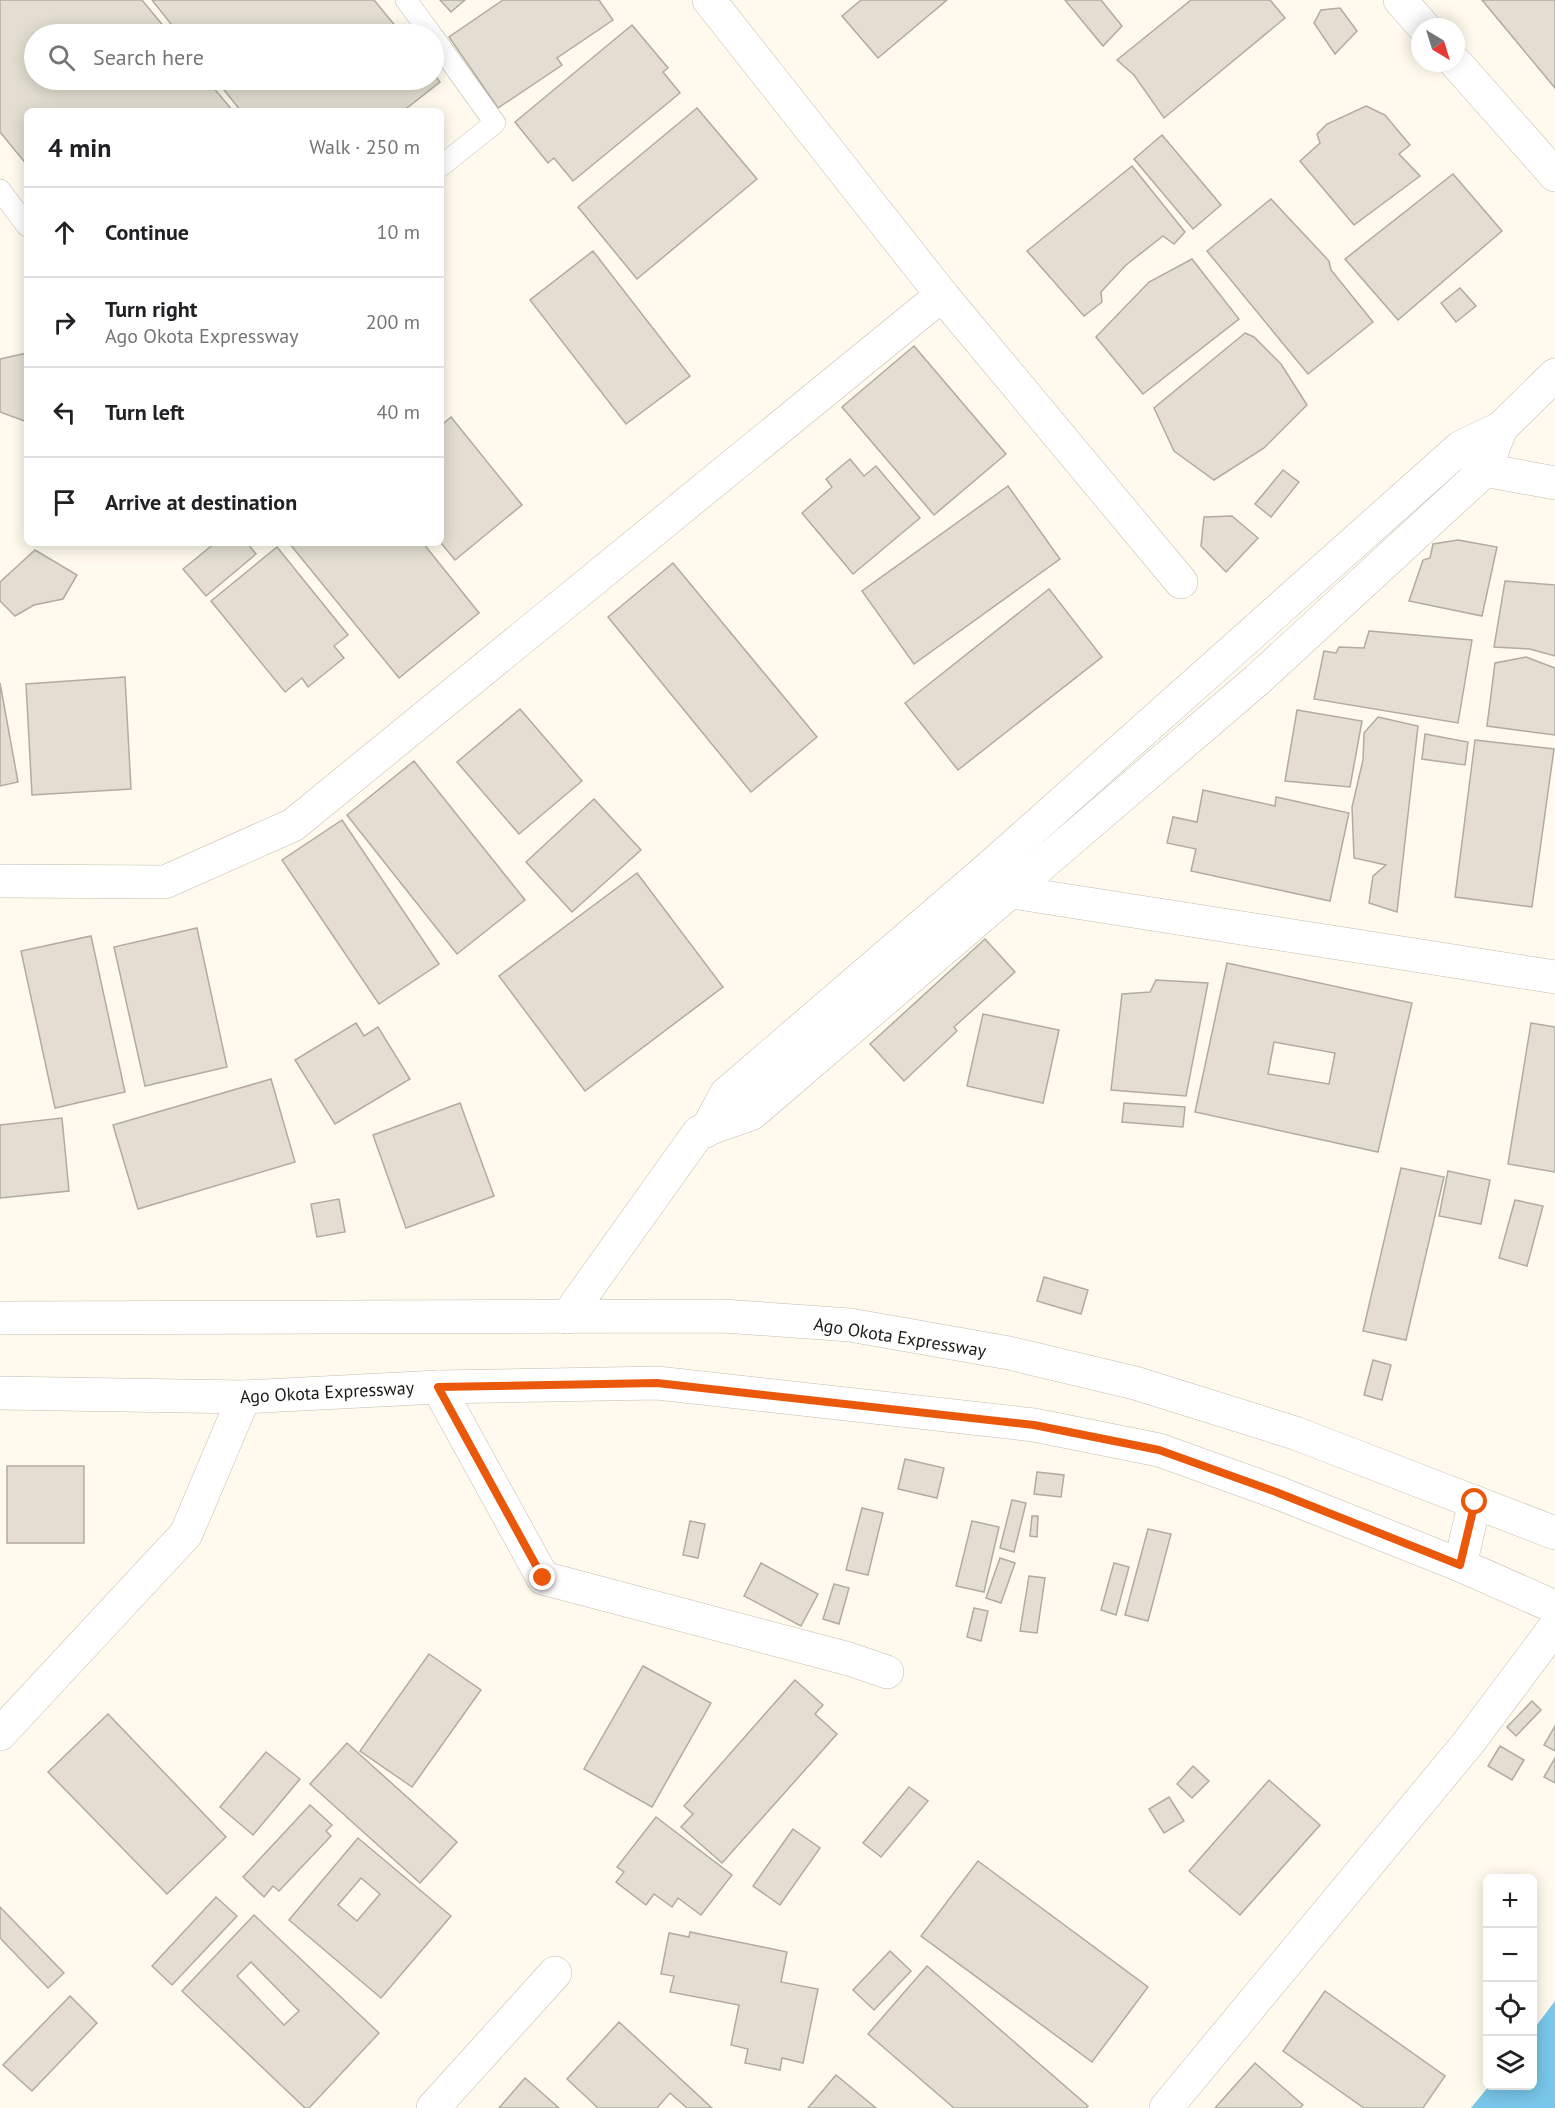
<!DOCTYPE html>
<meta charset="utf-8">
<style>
body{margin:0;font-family:"PT Sans",sans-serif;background:#f6f6f6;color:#202124}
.controls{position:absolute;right:18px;bottom:18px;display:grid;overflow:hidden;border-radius:9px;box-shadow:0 3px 15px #0003}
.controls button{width:54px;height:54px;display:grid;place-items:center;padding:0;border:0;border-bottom:2px solid #e0e0e0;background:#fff;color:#202124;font:30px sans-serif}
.compass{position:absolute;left:1411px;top:18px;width:54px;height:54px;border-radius:50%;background:#fff;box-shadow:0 3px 15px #0003;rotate:142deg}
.stop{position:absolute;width:18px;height:18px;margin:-14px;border:4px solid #ea580c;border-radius:50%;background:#fff}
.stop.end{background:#ea580c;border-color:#fff;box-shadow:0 2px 6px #0008}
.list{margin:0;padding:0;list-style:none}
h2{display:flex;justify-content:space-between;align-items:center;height:78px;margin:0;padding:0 24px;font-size:26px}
h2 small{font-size:20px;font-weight:400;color:#757577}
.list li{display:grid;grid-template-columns:39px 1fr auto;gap:18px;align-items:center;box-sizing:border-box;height:90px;padding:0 24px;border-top:2px solid #e0e0e0}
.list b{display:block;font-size:22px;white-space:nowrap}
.list p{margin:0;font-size:20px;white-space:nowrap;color:#757577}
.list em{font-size:20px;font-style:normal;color:#757577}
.icon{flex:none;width:33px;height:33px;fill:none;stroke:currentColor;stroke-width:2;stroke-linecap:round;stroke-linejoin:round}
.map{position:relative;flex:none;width:1555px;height:2108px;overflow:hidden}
.search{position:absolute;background:#fff;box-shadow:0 3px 15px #0003;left:24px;top:24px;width:420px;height:66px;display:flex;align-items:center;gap:15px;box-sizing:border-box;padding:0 21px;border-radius:33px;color:#757577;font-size:22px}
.panel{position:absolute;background:#fff;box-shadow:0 3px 15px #0003;left:24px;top:108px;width:420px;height:438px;border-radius:9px}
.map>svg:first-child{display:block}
.water{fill:#78c6e9}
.building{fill:#e3ded1;stroke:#b0ac9f;stroke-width:1.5;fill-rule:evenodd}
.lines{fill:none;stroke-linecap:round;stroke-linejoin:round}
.lane-casing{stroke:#c2bdb1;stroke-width:22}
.street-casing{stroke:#c2bdb1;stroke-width:34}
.secondary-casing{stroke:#c2bdb1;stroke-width:34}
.lane{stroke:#fff;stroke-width:21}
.street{stroke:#fff;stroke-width:33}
.secondary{stroke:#fff;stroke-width:33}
.route{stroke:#ea580c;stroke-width:8}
.labels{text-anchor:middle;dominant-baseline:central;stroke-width:6;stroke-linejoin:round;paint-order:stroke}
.street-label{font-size:18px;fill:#1b1914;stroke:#fff}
</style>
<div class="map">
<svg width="1555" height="2108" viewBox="0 0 1555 2108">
<rect width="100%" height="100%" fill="#fffaed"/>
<!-- water -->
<path class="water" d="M1555,2001V2108H1471L1489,2086H1532L1533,2030Z"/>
<!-- building -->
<g class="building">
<path d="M0,0H142L170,34H34V80H207L233,111H27V165L0,132Z"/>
<path d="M152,0H374L402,34H179Z"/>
<path d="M440,0H465L451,12Z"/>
<path d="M503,0H599L613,20L557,58L562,65L498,108L449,37Z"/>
<path d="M861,0H947L878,58L842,16Z"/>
<path d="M1065,0H1101L1122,26L1103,46Z"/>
<path d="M1191,0H1270L1285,18L1164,118L1134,75L1117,60Z"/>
<path d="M1482,0H1555V88Z"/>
<path d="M1340,8L1357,31L1335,54L1314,23L1321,10Z"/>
<path d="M632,25L668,68L663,72L680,93L573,181L554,158L548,163L515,122Z"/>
<path d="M434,74L440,82L403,111H241L216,80H434Z"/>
<path d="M1366,106L1385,115L1410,145L1399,154L1420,176L1354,225L1300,161L1320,143L1317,134L1327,124Z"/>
<path d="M697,108L757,179L637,279L578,207Z"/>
<path d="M1162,135L1221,205L1193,229L1134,159Z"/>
<path d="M1132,166L1185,232L1174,244L1163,236L1126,265L1101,292L1102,302L1084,316L1027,251Z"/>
<path d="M1453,174L1502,231L1398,320L1345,259Z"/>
<path d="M1271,199L1329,261L1331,270L1373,322L1308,374L1207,251Z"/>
<path d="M593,251L690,376L626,424L530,300Z"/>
<path d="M1192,259L1239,319L1143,394L1096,337L1149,282Z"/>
<path d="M1460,288L1476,306L1456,322L1441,303Z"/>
<path d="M1245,333L1254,337L1281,364L1307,405L1264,448L1214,480L1174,451L1154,408Z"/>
<path d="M914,346L1006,454L934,515L842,407Z"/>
<path d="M27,353V422L0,412V359Z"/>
<path d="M451,417L522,505L455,560L441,543V420L444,423Z"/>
<path d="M850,459L864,476L876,466L920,518L853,574L802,513L832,487L826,479Z"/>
<path d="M1283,470L1299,482L1271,517L1255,504Z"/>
<path d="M1008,486L1060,559L914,664L862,591Z"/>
<path d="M1232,516L1258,538L1226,572L1201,546L1204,517Z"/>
<path d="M1458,540L1497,547L1482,616L1409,601L1423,560L1430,558L1433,544Z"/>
<path d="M215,543H247L256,554L206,596L183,569Z"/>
<path d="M289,543H423L479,613L399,678Z"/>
<path d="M277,547L348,635L334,646L344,658L308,687L302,678L285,692L211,601Z"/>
<path d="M35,550L77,575L63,599L34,605L15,616L0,601V582Z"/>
<path d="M673,563L817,737L751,792L608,617Z"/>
<path d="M1505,581L1555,585V656L1530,649L1494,647Z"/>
<path d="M1049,589L1102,657L958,770L905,703Z"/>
<path d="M1369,631L1472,640L1458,723L1314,699L1324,651L1336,653L1339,647L1364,648Z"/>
<path d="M1526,657L1555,668V735L1487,726L1495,663Z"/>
<path d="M125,677L131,789L32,795L26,684Z"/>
<path d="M0,683L18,782L0,786Z"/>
<path d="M520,709L582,781L519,834L457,762Z"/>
<path d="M1297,710L1362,721L1350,787L1285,781Z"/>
<path d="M1378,717L1418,726L1397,912L1369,903L1373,876L1386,865L1354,858L1352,807L1363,760L1364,733Z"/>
<path d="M1425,734L1468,742L1465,765L1422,759Z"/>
<path d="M1475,740L1554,749L1532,907L1455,897Z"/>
<path d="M414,761L525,900L457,954L347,815Z"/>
<path d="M1203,790L1275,806L1276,797L1349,813L1330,901L1191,871L1196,849L1167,843L1173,817L1197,822Z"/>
<path d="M594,799L641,850L572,912L526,862Z"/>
<path d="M342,820L439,964L379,1004L282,860Z"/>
<path d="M637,873L723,987L585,1091L499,976Z"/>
<path d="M197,928L227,1067L145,1086L114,947Z"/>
<path d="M91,936L125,1092L55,1108L21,951Z"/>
<path d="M985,939L1015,972L954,1027L957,1031L904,1081L870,1044Z"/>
<path d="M1227,963L1412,1003L1378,1152L1195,1112ZM1274,1042L1335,1053L1329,1084L1268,1074Z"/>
<path d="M1156,980L1208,983L1186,1096L1111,1090L1122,994L1150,992Z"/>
<path d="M983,1014L1059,1030L1043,1103L967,1086Z"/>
<path d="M356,1023L364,1036L378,1027L410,1079L335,1124L295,1060Z"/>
<path d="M1531,1023L1555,1027V1172L1508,1164Z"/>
<path d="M271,1079L295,1162L138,1209L113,1125Z"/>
<path d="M460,1103L494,1196L406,1228L373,1135Z"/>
<path d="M1124,1103L1185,1107L1183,1127L1122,1122Z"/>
<path d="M62,1118L69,1191L0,1198V1125Z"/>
<path d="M1401,1168L1444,1177L1406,1340L1363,1331Z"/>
<path d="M1448,1171L1490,1180L1481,1224L1439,1216Z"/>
<path d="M339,1199L345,1232L317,1237L311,1204Z"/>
<path d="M1515,1200L1543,1206L1527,1266L1499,1258Z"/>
<path d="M1044,1277L1088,1290L1081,1314L1037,1301Z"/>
<path d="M1373,1360L1391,1365L1382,1400L1364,1395Z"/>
<path d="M905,1459L944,1468L937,1498L898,1489Z"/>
<rect x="7" y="1466" width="77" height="77"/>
<path d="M1037,1472L1064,1475L1061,1497L1034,1494Z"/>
<path d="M1012,1500L1026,1503L1014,1552L1000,1548Z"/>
<path d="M862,1508L883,1513L868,1575L846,1570Z"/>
<path d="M1032,1516H1038L1037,1537L1030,1536Z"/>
<path d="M690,1521L705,1524L698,1558L683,1555Z"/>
<path d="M972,1521L999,1527L984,1592L956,1586Z"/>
<path d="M1148,1529L1171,1534L1148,1621L1125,1615Z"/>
<path d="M1000,1558L1015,1563L1001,1603L986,1598Z"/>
<path d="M761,1563L818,1594L801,1626L744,1596Z"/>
<path d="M1114,1563L1129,1567L1116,1615L1101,1610Z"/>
<path d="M1029,1576L1045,1578L1037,1633L1020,1631Z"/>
<path d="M834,1584L849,1588L839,1624L823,1619Z"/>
<path d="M974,1608L988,1611L981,1641L967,1637Z"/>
<path d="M429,1654L481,1690L412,1787L360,1751Z"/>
<path d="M643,1666L711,1703L652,1807L584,1769Z"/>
<path d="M795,1680L823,1705L815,1714L837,1734L722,1863L681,1827L693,1814L684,1806Z"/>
<path d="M1532,1701L1541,1710L1516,1736L1507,1727Z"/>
<path d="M108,1714L226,1837L167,1894L48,1772Z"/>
<path d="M1555,1726V1751L1544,1745Z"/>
<path d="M347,1743L457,1842L420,1883L310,1784Z"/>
<path d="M1500,1746L1524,1760L1512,1780L1488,1766Z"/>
<path d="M266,1752L300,1779L253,1835L220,1807Z"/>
<path d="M1555,1758V1783L1544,1777Z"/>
<path d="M1193,1766L1209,1781L1192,1798L1177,1784Z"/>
<path d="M1269,1780L1320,1825L1240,1915L1189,1871Z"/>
<path d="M909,1787L928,1801L881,1857L863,1843Z"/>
<path d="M1169,1797L1184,1821L1164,1833L1149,1809Z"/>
<path d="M310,1805L332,1825L326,1831L331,1836L279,1891L273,1886L264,1897L243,1877Z"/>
<path d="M656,1817L732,1875L701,1915L678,1898L672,1907L654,1894L646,1905L616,1882L624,1872L617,1867Z"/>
<path d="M793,1829L820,1848L780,1905L753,1886Z"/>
<path d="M358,1838L451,1916L381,1998L289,1920ZM361,1878L380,1894L357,1921L338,1905Z"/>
<path d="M978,1861L1148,1987L1092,2062L921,1936Z"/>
<path d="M216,1897L237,1916L172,1985L152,1966Z"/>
<path d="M0,1907L64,1973L48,1988L0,1938Z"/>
<path d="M254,1915L379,2033L309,2108H305L182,1991ZM251,1962L299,2011L284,2025L237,1976Z"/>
<path d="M690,1932L787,1952L781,1982L818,1989L803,2063L782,2058L780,2070L745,2063L748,2049L731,2045L739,2005L670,1992L674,1976L661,1974L669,1933L689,1937Z"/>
<path d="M890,1951L911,1971L874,2010L853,1990Z"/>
<path d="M927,1966L1088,2106L1086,2108H954L868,2034Z"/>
<path d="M1325,1991L1445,2076L1423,2108H1364L1283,2051Z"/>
<path d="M70,1996L97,2023L32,2091L3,2065Z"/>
<path d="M619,2022L712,2108H687L670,2093L657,2108H598L567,2079Z"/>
<path d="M1255,2063L1303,2105L1300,2108H1215Z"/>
<path d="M836,2075L876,2108H808Z"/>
<path d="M525,2078L559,2108H499Z"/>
</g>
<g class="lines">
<!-- lane casing -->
<g class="lane-casing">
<g id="lane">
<path d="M406,0L431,34"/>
<path d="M434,38L495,123L441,166"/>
<path d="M0,190L27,226"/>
</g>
</g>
<!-- street casing -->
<g class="street-casing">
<g id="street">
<path d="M709,0L942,295L1181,582"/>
<path d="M1400,0L1424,27"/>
<path d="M1456,63L1555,175"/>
<path d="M1469,454L1485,470L1555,483"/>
<path d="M1002,880L1012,892L1555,977"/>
<path d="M0,881L165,882L293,825L942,295"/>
<path d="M706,1131L726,1094L990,867L1461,447L1501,428L1555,375"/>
<path d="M567,1317L699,1132L751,1114L1257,680L1485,470L1501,428"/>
<path d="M438,1387L543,1578L849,1659L887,1672"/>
<path d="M0,1734L186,1534L244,1397"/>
<path d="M433,2108L555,1973"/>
<path d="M1166,2108L1469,1742L1555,1627"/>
</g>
</g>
<!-- secondary casing -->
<g class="secondary-casing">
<g id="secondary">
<path d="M0,1318L723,1316L850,1325L1009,1353L1135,1383L1295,1433L1555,1533"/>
<path d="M0,1393L244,1397L438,1387L657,1383L1034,1425L1159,1450L1276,1492L1460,1565L1555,1607"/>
<path d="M1460,1565L1475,1502"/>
</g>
</g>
<!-- lane -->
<use href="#lane" class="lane"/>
<!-- street -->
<use href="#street" class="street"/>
<!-- secondary -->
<use href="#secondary" class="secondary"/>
</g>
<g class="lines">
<!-- route -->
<path class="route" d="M543,1578L438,1387L657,1383L1034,1425L1159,1450L1276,1492L1460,1565L1475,1502"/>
</g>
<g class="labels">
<!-- street labels -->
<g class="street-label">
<text transform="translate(900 1337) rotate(9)">Ago Okota Expressway</text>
<text transform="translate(327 1392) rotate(-3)">Ago Okota Expressway</text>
</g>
</g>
</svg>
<div class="controls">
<button>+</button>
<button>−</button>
<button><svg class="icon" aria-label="locate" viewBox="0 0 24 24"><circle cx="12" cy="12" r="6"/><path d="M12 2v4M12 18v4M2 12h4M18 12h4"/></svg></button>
<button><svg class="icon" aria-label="layers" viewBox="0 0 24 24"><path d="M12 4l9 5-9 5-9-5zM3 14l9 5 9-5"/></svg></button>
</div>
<svg class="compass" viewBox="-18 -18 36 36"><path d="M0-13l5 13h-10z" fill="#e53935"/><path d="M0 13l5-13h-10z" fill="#757577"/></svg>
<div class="stop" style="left:1475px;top:1502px"></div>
<div class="stop end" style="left:543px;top:1578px"></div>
<div class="search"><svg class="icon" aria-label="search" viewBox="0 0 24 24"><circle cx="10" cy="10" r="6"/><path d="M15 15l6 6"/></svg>Search here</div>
<section class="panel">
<h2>4 min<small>Walk · 250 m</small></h2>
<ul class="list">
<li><svg class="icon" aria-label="ahead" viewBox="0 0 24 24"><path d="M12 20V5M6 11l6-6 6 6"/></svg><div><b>Continue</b></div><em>10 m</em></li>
<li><svg class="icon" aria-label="right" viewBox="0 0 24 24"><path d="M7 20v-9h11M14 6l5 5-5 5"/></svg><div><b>Turn right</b><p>Ago Okota Expressway</p></div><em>200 m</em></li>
<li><svg class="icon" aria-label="left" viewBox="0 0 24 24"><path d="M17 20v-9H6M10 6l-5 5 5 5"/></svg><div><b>Turn left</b></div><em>40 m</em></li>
<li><svg class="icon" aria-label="arrive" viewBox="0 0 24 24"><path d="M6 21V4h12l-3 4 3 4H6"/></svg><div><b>Arrive at destination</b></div></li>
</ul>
</section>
</div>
